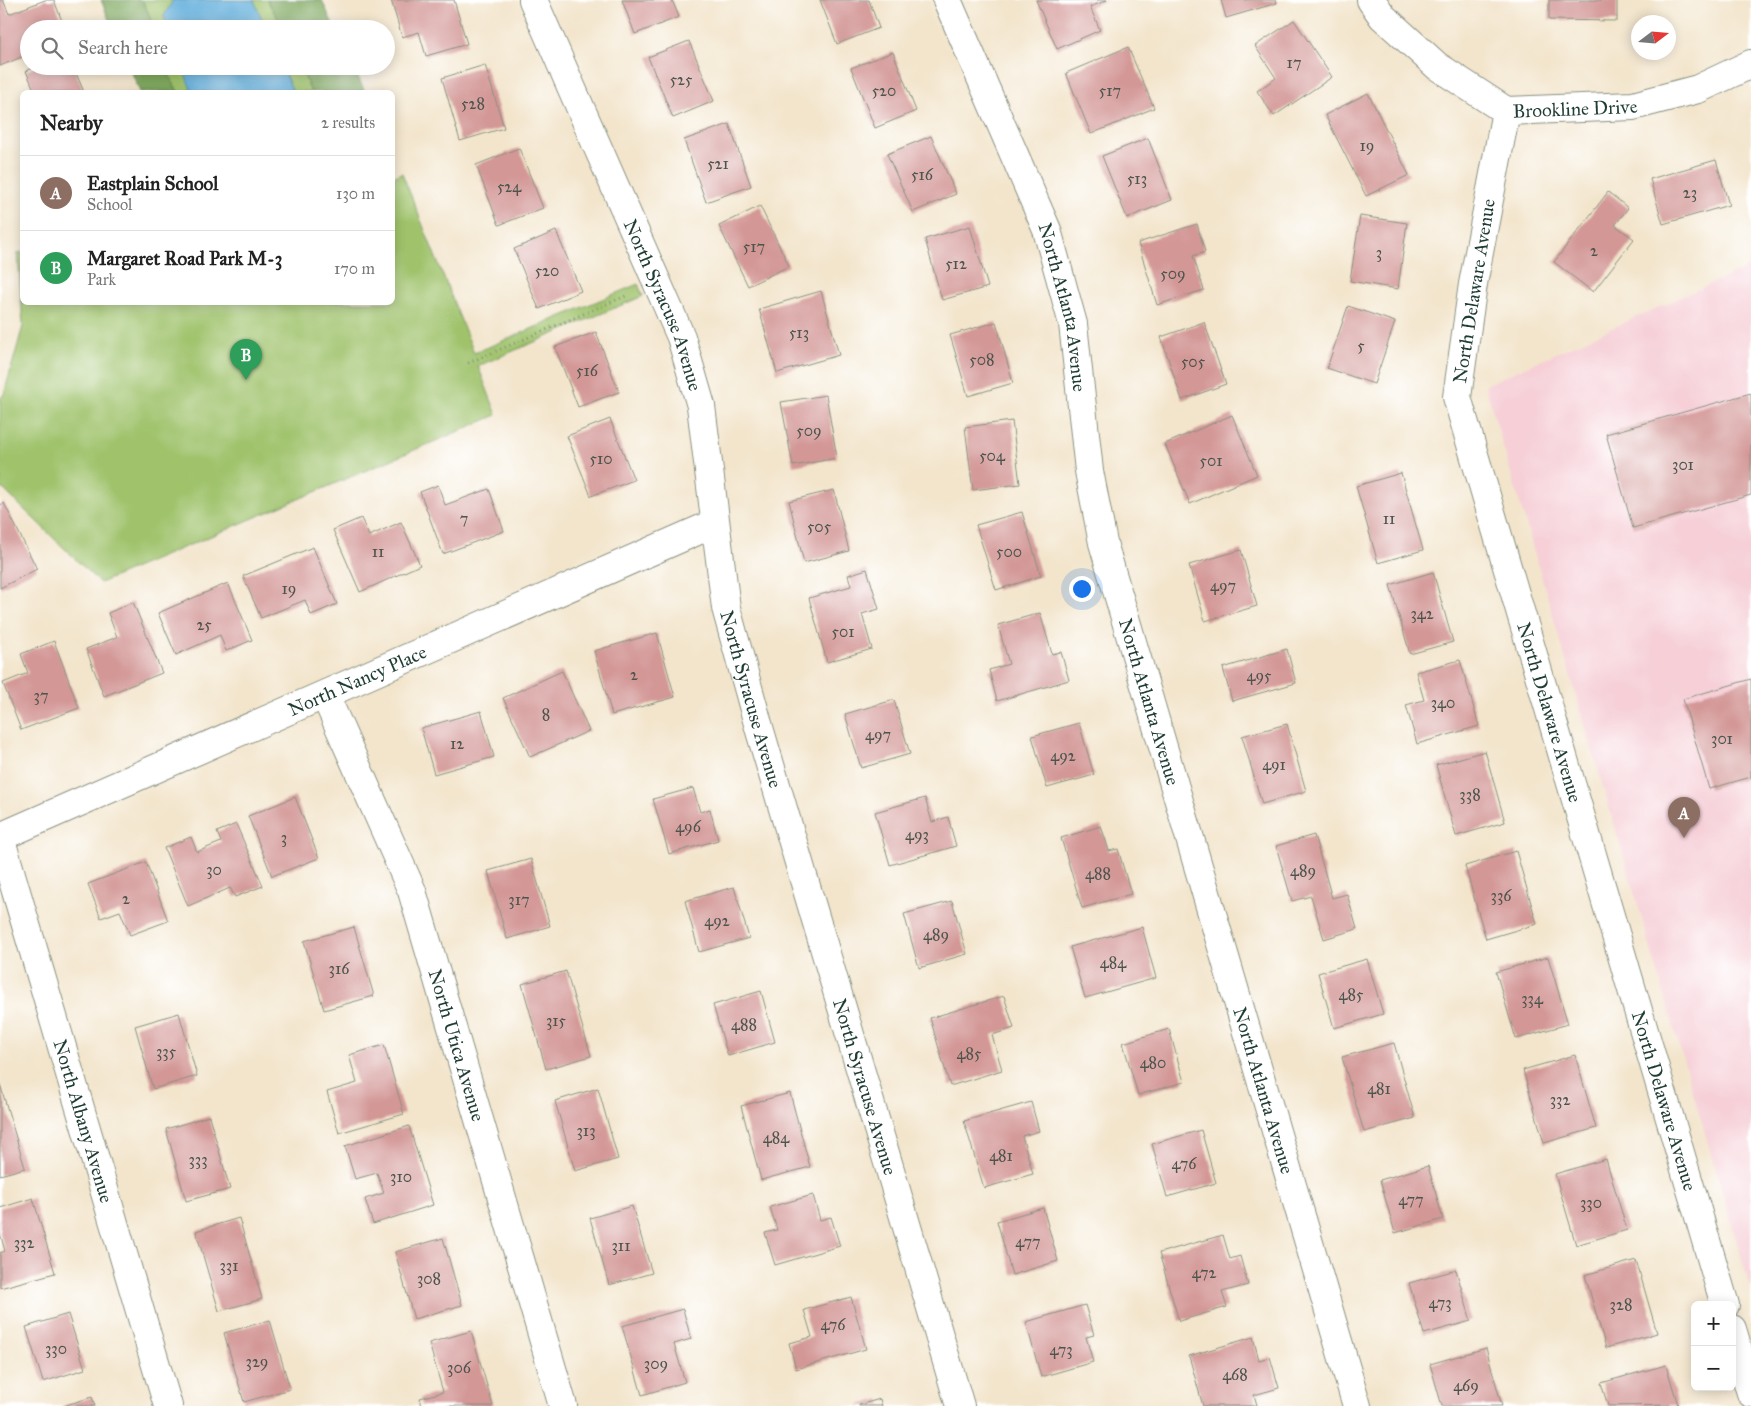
<!DOCTYPE html>
<meta charset="utf-8">
<style>
body{margin:0;font-family:"IM FELL Great Primer",serif;background:#f6f6f6;color:#222}
.controls{position:absolute;right:15px;bottom:15px;display:grid;overflow:hidden;border-radius:8px;box-shadow:0 2px 12px #0003}
.controls button{width:45px;height:45px;display:grid;place-items:center;padding:0;border:0;border-bottom:1px solid #e0e0e0;background:#fff;color:#222;font:25px sans-serif}
.compass{position:absolute;left:1631px;top:15px;width:45px;height:45px;border-radius:50%;background:#fff;box-shadow:0 2px 12px #0003;rotate:74deg}
.you{position:absolute;left:1081px;top:588px;width:18px;height:18px;margin:-12px;border:4px solid #fff;border-radius:50%;background:#1a73e8;box-shadow:0 0 0 8px #1a73e833}
.badge{display:grid;place-items:center;width:32px;height:32px;border-radius:50%;background:#1f6fb2;color:#fff;font-size:16px;font-weight:700}
.pin{position:absolute;translate:-50% -41px;filter:drop-shadow(0 1px 2px #0008)}
.pin::after{content:'';position:absolute;top:26px;width:18px;height:15px;background:inherit;clip-path:polygon(0 0,100% 0,50% 100%)}
.list{margin:0;padding:0;list-style:none}
h2{display:flex;justify-content:space-between;align-items:center;height:65px;margin:0;padding:0 20px;font-size:21px}
h2 small{font-size:16px;font-weight:400;color:#767676}
.list li{display:grid;grid-template-columns:32px 1fr auto;gap:15px;align-items:center;box-sizing:border-box;height:75px;padding:0 20px;border-top:1px solid #e0e0e0}
.list b{display:block;font-size:19px;white-space:nowrap}
.list p{margin:0;font-size:16px;white-space:nowrap;color:#767676}
.list em{font-size:16px;font-style:normal;color:#767676}
.icon{flex:none;width:28px;height:28px;fill:none;stroke:currentColor;stroke-width:2;stroke-linecap:round;stroke-linejoin:round}
.map{position:relative;flex:none;width:1751px;height:1406px;overflow:hidden}
.search{position:absolute;background:#fff;box-shadow:0 2px 12px #0003;left:20px;top:20px;width:375px;height:55px;display:flex;align-items:center;gap:12px;box-sizing:border-box;padding:0 18px;border-radius:28px;color:#767676;font-size:19px}
.panel{position:absolute;background:#fff;box-shadow:0 2px 12px #0003;left:20px;top:90px;width:375px;height:215px;border-radius:8px}
.map>svg:first-child{display:block}
.built{fill:#f6cfd7}
.green{fill:#9fc26b;stroke:#5f8050}
.forest{fill:#7fa85f;stroke:#4f724a}
.water{fill:#62aedb;stroke:#407688}
.building{fill:#d39796}
.lines{fill:none;stroke-linecap:round;stroke-linejoin:round}
.minor-casing{stroke:#899180;stroke-width:30}
.path{stroke:#899180;stroke-width:3;stroke-dasharray:1 4;stroke-linecap:butt}
.minor{stroke:#fff;stroke-width:28}
.labels{text-anchor:middle;dominant-baseline:central;stroke-width:4;stroke-linejoin:round;paint-order:stroke}
.number-label{font-size:16px;fill:#4c544c}
.street-label{font-size:19px;fill:#1f3d34;stroke:#fff}
</style>
<div class="map">
<svg width="1751" height="1406" viewBox="0 0 1751 1406">
<rect width="100%" height="100%" fill="#fff"/>
<filter id="ink" filterUnits="userSpaceOnUse"><feTurbulence type="fractalNoise" baseFrequency=".02" numOctaves="2"/><feDisplacementMap in="SourceGraphic" scale="10" xChannelSelector="R" yChannelSelector="G"/><feConvolveMatrix kernelMatrix="1 2 1 2 8 2 1 2 1" color-interpolation-filters="sRGB"/></filter>
<filter id="wash" filterUnits="userSpaceOnUse"><feTurbulence type="fractalNoise" baseFrequency=".0096" numOctaves="4" result="noise"/><feDisplacementMap in="SourceGraphic" scale="20" xChannelSelector="R" yChannelSelector="G"/><feGaussianBlur stdDeviation="1.12" result="paint"/><feColorMatrix in="noise" values="0 0 0 0 0 0 0 0 0 0 0 0 0 0 0 0 0 1.4 0 .05"/><feComposite in="paint" operator="in"/></filter>
<g filter="url(#wash)">
<rect width="100%" height="100%" fill="#f3e5cc"/>
<!-- built -->
<path class="built" d="M1751,266V1290L1485,385Z"/>
<!-- green -->
<g class="green">
<path d="M142,0H267L284,29H154L149,14Z"/>
<path d="M164,66H300L311,92H178Z"/>
<path d="M402,173L474,353L638,284L643,296L478,366L497,415L100,583L0,486V399L4,394L23,326L18,253L22,252V302H392L393,177Z"/>
</g>
<!-- forest -->
<g class="forest">
<path d="M101,0H142L149,14L154,29H113Z"/>
<path d="M267,0H322L335,29H284Z"/>
<path d="M129,66H164L178,92H140Z"/>
<path d="M300,66H353L365,92H311Z"/>
</g>
<!-- water -->
<g class="water">
<path d="M173,0H254L266,29H168L164,16Z"/>
<path d="M182,66H282L293,92H192Z"/>
</g>
<g id="blocks">
<!-- building -->
<g class="building">
<path d="M0,0H3L9,14L45,0H54L65,29H29V54L0,66Z"/>
<path d="M391,0H454L467,44L426,56L419,32L402,37Z"/>
<path d="M622,0H672L679,17L635,34Z"/>
<path d="M820,0H869L879,28L837,44Z"/>
<path d="M1036,0H1107L1090,7L1100,30L1057,49Z"/>
<path d="M1221,0H1276L1277,3L1226,18Z"/>
<path d="M1549,0H1617V21L1549,20Z"/>
<path d="M1294,20L1332,77L1274,116L1257,91L1276,78L1255,46Z"/>
<path d="M689,41L714,101L673,118L648,57Z"/>
<path d="M1128,47L1154,108L1091,134L1066,73Z"/>
<path d="M893,52L916,111L875,128L851,68Z"/>
<path d="M485,65L504,128L460,141L442,78Z"/>
<path d="M38,66H73L84,92H35L26,71Z"/>
<path d="M1368,93L1409,175L1366,196L1325,115Z"/>
<path d="M729,124L751,186L706,202L684,140Z"/>
<path d="M931,136L956,194L913,212L887,154Z"/>
<path d="M1148,138L1172,200L1127,218L1102,156Z"/>
<path d="M519,148L543,208L499,225L476,165Z"/>
<path d="M1716,160L1729,205L1663,224L1650,179Z"/>
<path d="M1608,192L1628,208L1615,225L1634,239L1593,292L1554,262Z"/>
<path d="M760,206L789,266L748,286L719,226Z"/>
<path d="M1360,216L1407,223L1398,289L1350,281Z"/>
<path d="M1197,224L1205,252L1193,256L1204,290L1157,305L1138,243Z"/>
<path d="M970,226L988,287L942,300L925,239Z"/>
<path d="M556,231L581,291L539,309L514,249Z"/>
<path d="M821,291L839,355L777,373L759,309Z"/>
<path d="M1348,306L1395,322L1374,384L1327,368Z"/>
<path d="M996,322L1013,383L968,396L950,335Z"/>
<path d="M1204,322L1226,384L1182,400L1161,337Z"/>
<path d="M596,332L619,392L578,407L555,347Z"/>
<path d="M1751,393V495L1633,528L1606,434Z"/>
<path d="M826,395L837,458L793,466L781,402Z"/>
<path d="M1232,415L1257,475L1190,504L1165,444Z"/>
<path d="M610,419L634,480L591,496L567,436Z"/>
<path d="M1012,421L1020,484L973,490L965,427Z"/>
<path d="M1401,473L1423,550L1378,563L1356,486Z"/>
<path d="M438,485L445,505L489,489L504,531L443,554L420,492Z"/>
<path d="M834,490L849,551L804,563L789,501Z"/>
<path d="M4,503L37,569L0,588V505Z"/>
<path d="M1022,512L1041,576L996,590L976,525Z"/>
<path d="M361,518L369,536L401,522L420,565L360,592L333,530Z"/>
<path d="M313,547L337,604L311,615L305,600L261,618L243,576Z"/>
<path d="M1241,550L1257,606L1205,621L1189,565Z"/>
<path d="M867,569L879,609L862,614L872,649L827,662L809,598L851,586L848,575Z"/>
<path d="M1433,572L1453,642L1410,654L1390,585Z"/>
<path d="M228,583L252,640L226,651L220,635L176,655L158,613Z"/>
<path d="M133,602L162,673L104,696L86,649L117,637L108,613Z"/>
<path d="M1040,613L1052,654L1061,652L1069,680L997,701L989,670L1009,664L998,625Z"/>
<path d="M657,633L675,697L612,715L594,651Z"/>
<path d="M54,641L79,708L21,730L3,683L28,673L21,654Z"/>
<path d="M1287,649L1296,683L1232,701L1223,668Z"/>
<path d="M1460,660L1479,726L1417,744L1406,705L1424,700L1416,672Z"/>
<path d="M562,671L589,731L530,757L503,698Z"/>
<path d="M1751,679V777L1709,789L1683,699Z"/>
<path d="M894,700L910,754L861,768L845,714Z"/>
<path d="M481,711L494,757L434,774L421,728Z"/>
<path d="M1079,723L1094,775L1047,788L1032,736Z"/>
<path d="M1287,724L1306,791L1262,804L1242,736Z"/>
<path d="M1485,751L1505,822L1456,836L1436,765Z"/>
<path d="M693,788L700,812L710,809L718,840L669,854L653,799Z"/>
<path d="M295,797L319,858L272,876L248,816Z"/>
<path d="M925,798L932,822L948,817L956,846L890,865L875,812Z"/>
<path d="M236,824L263,886L235,897L230,888L188,906L164,848L191,837L197,852L221,842L217,832Z"/>
<path d="M1101,826L1109,851L1118,849L1131,894L1082,908L1061,838Z"/>
<path d="M1314,835L1332,898L1347,894L1357,929L1324,939L1311,896L1292,901L1276,846Z"/>
<path d="M1516,851L1537,924L1486,939L1465,866Z"/>
<path d="M531,859L550,926L507,939L488,871Z"/>
<path d="M146,862L168,921L130,935L120,911L101,918L88,884Z"/>
<path d="M734,887L749,938L699,952L685,901Z"/>
<path d="M952,901L967,954L919,968L904,914Z"/>
<path d="M354,927L374,996L324,1010L304,941Z"/>
<path d="M1142,927L1156,978L1085,998L1070,947Z"/>
<path d="M1548,957L1568,1024L1516,1039L1496,972Z"/>
<path d="M1367,959L1383,1014L1334,1028L1318,973Z"/>
<path d="M566,971L591,1056L546,1069L522,984Z"/>
<path d="M761,991L775,1042L728,1056L713,1005Z"/>
<path d="M1004,996L1014,1028L992,1035L1002,1070L950,1086L930,1018Z"/>
<path d="M179,1013L197,1076L153,1089L135,1026Z"/>
<path d="M1169,1029L1184,1082L1138,1095L1123,1043Z"/>
<path d="M1394,1043L1415,1118L1364,1132L1342,1057Z"/>
<path d="M384,1045L404,1114L339,1133L327,1092L357,1083L349,1055Z"/>
<path d="M1575,1055L1596,1128L1544,1143L1523,1070Z"/>
<path d="M0,1084L25,1168L0,1175Z"/>
<path d="M598,1088L618,1159L575,1171L555,1101Z"/>
<path d="M790,1093L810,1167L761,1180L741,1106Z"/>
<path d="M1031,1102L1039,1131L1022,1136L1033,1174L984,1188L964,1121Z"/>
<path d="M209,1116L230,1189L186,1201L166,1129Z"/>
<path d="M409,1126L433,1205L373,1224L365,1199L384,1193L377,1173L355,1179L345,1146Z"/>
<path d="M1201,1130L1216,1183L1167,1197L1152,1144Z"/>
<path d="M1606,1159L1627,1230L1576,1245L1555,1174Z"/>
<path d="M1428,1166L1443,1219L1395,1233L1380,1180Z"/>
<path d="M813,1195L820,1220L831,1217L840,1246L775,1265L765,1233L777,1230L770,1207Z"/>
<path d="M33,1198L55,1273L0,1288V1253L5,1251L0,1233V1208Z"/>
<path d="M632,1206L652,1273L609,1285L590,1218Z"/>
<path d="M1043,1208L1058,1261L1012,1275L997,1221Z"/>
<path d="M239,1218L262,1299L219,1311L196,1231Z"/>
<path d="M1223,1235L1230,1259L1240,1256L1248,1285L1222,1292L1227,1307L1179,1321L1159,1253Z"/>
<path d="M443,1238L462,1305L414,1319L395,1252Z"/>
<path d="M1636,1260L1657,1333L1606,1348L1585,1275Z"/>
<path d="M1456,1270L1471,1321L1424,1334L1409,1283Z"/>
<path d="M851,1297L866,1349L796,1369L789,1343L812,1337L804,1310Z"/>
<path d="M1085,1305L1094,1335L1086,1337L1093,1362L1041,1377L1026,1322Z"/>
<path d="M683,1309L691,1339L674,1344L685,1382L642,1395L622,1326Z"/>
<path d="M68,1314L85,1369L43,1382L26,1327Z"/>
<path d="M270,1320L290,1389L244,1402L224,1333Z"/>
<path d="M471,1331L493,1406H422L420,1398L443,1392L429,1343Z"/>
<path d="M1253,1337L1259,1360L1270,1357L1279,1388L1254,1395L1257,1405L1255,1406H1203L1189,1356Z"/>
<path d="M1486,1348L1502,1406H1442L1430,1364Z"/>
<path d="M1666,1365L1678,1405L1608,1406L1601,1383Z"/>
<path d="M92,1397L95,1406H63Z"/>
<path d="M880,1399L882,1406H859V1405Z"/>
</g>
</g>
</g>
<g filter="url(#ink)">
<use href="#blocks" fill-opacity="0" stroke="#899180" stroke-width="1"/>
<g class="lines">
<!-- minor casing -->
<g class="minor-casing">
<g id="minor">
<path id="s1" d="M533,0L681,337L701,406L726,608L760,731L960,1406"/>
<path id="s2" d="M947,0L1047,230L1073,324L1089,471L1103,543L1357,1406"/>
<path id="s3" d="M1371,0L1383,17L1437,66L1506,111L1633,106L1698,89L1751,64"/>
<path id="s4" d="M1506,111L1473,284L1457,397L1725,1305"/>
<path id="s5" d="M325,695L412,891L563,1406"/>
<path id="s6" d="M0,837L715,523"/>
<path id="s7" d="M0,837L168,1406"/>
<path d="M1732,1329L1751,1393"/>
</g>
</g>
<!-- path -->
<path class="path" d="M468,363L628,295"/>
<!-- minor -->
<use href="#minor" class="minor"/>
</g>
</g>
<g class="labels">
<!-- number labels -->
<g class="number-label">
<text x="1294" y="62">17</text>
<text x="681" y="79">525</text>
<text x="884" y="90">520</text>
<text x="1110" y="90">517</text>
<text x="473" y="103">528</text>
<text x="1367" y="145">19</text>
<text x="718" y="163">521</text>
<text x="922" y="174">516</text>
<text x="1137" y="178">513</text>
<text x="509" y="186">524</text>
<text x="1690" y="192">23</text>
<text x="754" y="246">517</text>
<text x="1594" y="250">2</text>
<text x="1379" y="252">3</text>
<text x="956" y="263">512</text>
<text x="547" y="270">520</text>
<text x="1173" y="273">509</text>
<text x="799" y="332">513</text>
<text x="1361" y="345">5</text>
<text x="982" y="359">508</text>
<text x="1193" y="361">505</text>
<text x="587" y="370">516</text>
<text x="809" y="430">509</text>
<text x="992" y="455">504</text>
<text x="601" y="458">510</text>
<text x="1211" y="460">501</text>
<text x="1683" y="464">301</text>
<text x="464" y="518">7</text>
<text x="1389" y="518">11</text>
<text x="819" y="526">505</text>
<text x="378" y="551">11</text>
<text x="1009" y="551">500</text>
<text x="1223" y="585">497</text>
<text x="289" y="588">19</text>
<text x="1422" y="613">342</text>
<text x="204" y="624">25</text>
<text x="843" y="631">501</text>
<text x="634" y="674">2</text>
<text x="1259" y="675">495</text>
<text x="41" y="695">37</text>
<text x="1443" y="702">340</text>
<text x="546" y="714">8</text>
<text x="878" y="734">497</text>
<text x="1722" y="738">301</text>
<text x="457" y="743">12</text>
<text x="1063" y="755">492</text>
<text x="1274" y="764">491</text>
<text x="1470" y="794">338</text>
<text x="688" y="826">496</text>
<text x="917" y="834">493</text>
<text x="284" y="837">3</text>
<text x="214" y="869">30</text>
<text x="1303" y="870">489</text>
<text x="1098" y="873">488</text>
<text x="1501" y="895">336</text>
<text x="126" y="898">2</text>
<text x="519" y="899">317</text>
<text x="717" y="920">492</text>
<text x="936" y="934">489</text>
<text x="1113" y="962">484</text>
<text x="339" y="968">316</text>
<text x="1351" y="994">485</text>
<text x="1532" y="998">334</text>
<text x="556" y="1020">315</text>
<text x="744" y="1024">488</text>
<text x="166" y="1051">335</text>
<text x="969" y="1053">485</text>
<text x="1153" y="1062">480</text>
<text x="1379" y="1088">481</text>
<text x="1560" y="1099">332</text>
<text x="586" y="1130">313</text>
<text x="776" y="1137">484</text>
<text x="1001" y="1155">481</text>
<text x="198" y="1159">333</text>
<text x="1184" y="1163">476</text>
<text x="401" y="1176">310</text>
<text x="1411" y="1199">477</text>
<text x="1591" y="1202">330</text>
<text x="1028" y="1241">477</text>
<text x="24" y="1242">332</text>
<text x="621" y="1245">311</text>
<text x="229" y="1265">331</text>
<text x="1204" y="1272">472</text>
<text x="429" y="1278">308</text>
<text x="1440" y="1302">473</text>
<text x="1621" y="1304">328</text>
<text x="833" y="1324">476</text>
<text x="56" y="1348">330</text>
<text x="1061" y="1349">473</text>
<text x="257" y="1361">329</text>
<text x="656" y="1363">309</text>
<text x="459" y="1367">306</text>
<text x="1235" y="1374">468</text>
<text x="1466" y="1385">469</text>
</g>
<!-- street labels -->
<g class="street-label">
<text stroke="none"><textPath href="#s3" startOffset="245">Brookline Drive</textPath></text>
<text transform="translate(1474 291) rotate(-81)">North Delaware Avenue</text>
<text stroke="none"><textPath href="#s1" startOffset="332">North Syracuse Avenue</textPath></text>
<text stroke="none"><textPath href="#s2" startOffset="330">North Atlanta Avenue</textPath></text>
<text stroke="none"><textPath href="#s6" startOffset="390">North Nancy Place</textPath></text>
<text stroke="none"><textPath href="#s1" startOffset="738">North Syracuse Avenue</textPath></text>
<text stroke="none"><textPath href="#s2" startOffset="735">North Atlanta Avenue</textPath></text>
<text stroke="none"><textPath href="#s4" startOffset="619">North Delaware Avenue</textPath></text>
<text stroke="none"><textPath href="#s5" startOffset="375">North Utica Avenue</textPath></text>
<text stroke="none"><textPath href="#s1" startOffset="1142">North Syracuse Avenue</textPath></text>
<text stroke="none"><textPath href="#s2" startOffset="1140">North Atlanta Avenue</textPath></text>
<text stroke="none"><textPath href="#s4" startOffset="1024">North Delaware Avenue</textPath></text>
<text stroke="none"><textPath href="#s7" startOffset="296">North Albany Avenue</textPath></text>
</g>
</g>
</svg>
<div class="controls">
<button>+</button>
<button>−</button>
</div>
<svg class="compass" viewBox="-18 -18 36 36"><path d="M0-13l5 13h-10z" fill="#e53935"/><path d="M0 13l5-13h-10z" fill="#767676"/></svg>
<div class="you"></div>
<div class="pin badge" style="left:1684px;top:838px;background:#8d6e63">A</div>
<div class="pin badge" style="left:246px;top:380px;background:#2e9e5b">B</div>
<div class="search"><svg class="icon" aria-label="search" viewBox="0 0 24 24"><circle cx="10" cy="10" r="6"/><path d="M15 15l6 6"/></svg>Search here</div>
<section class="panel">
<h2>Nearby<small>2 results</small></h2>
<ul class="list">
<li><span class="badge" style="background:#8d6e63">A</span><div><b>Eastplain School</b><p>School</p></div><em>130 m</em></li>
<li><span class="badge" style="background:#2e9e5b">B</span><div><b>Margaret Road Park M-3</b><p>Park</p></div><em>170 m</em></li>
</ul>
</section>
</div>
